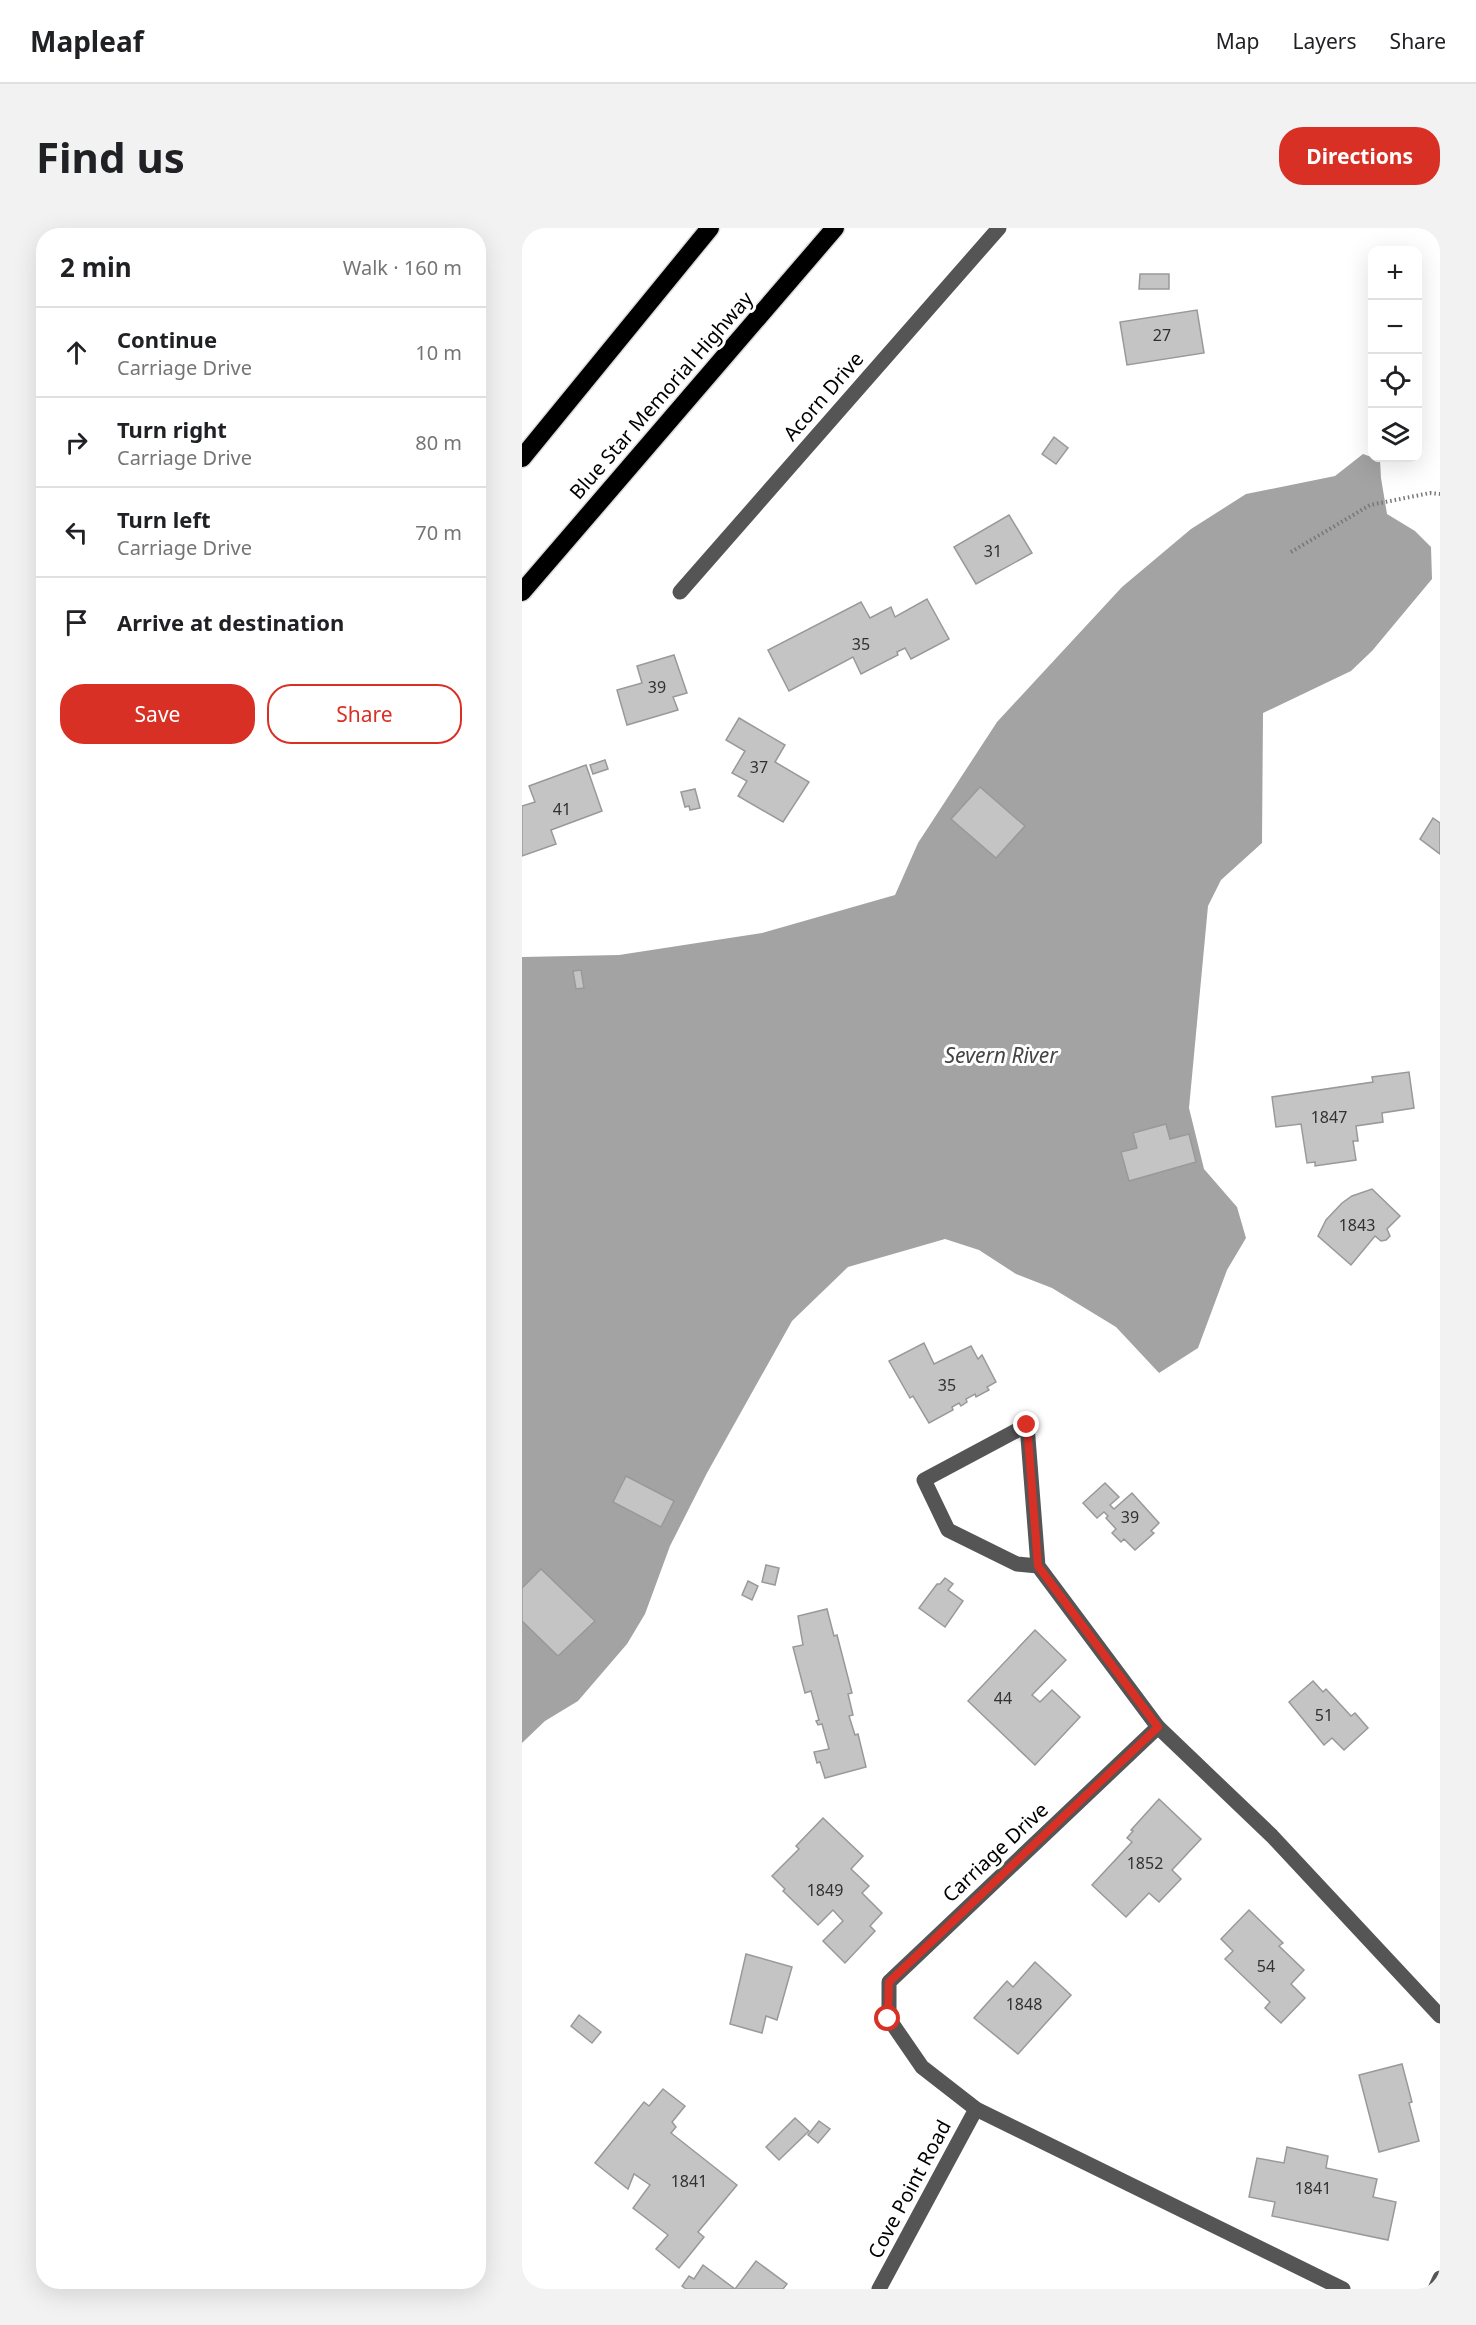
<!DOCTYPE html>
<meta charset="utf-8">
<style>
body{margin:0;font-family:"Noto Sans",sans-serif;background:#f2f2f2;color:#202124}
.controls{position:absolute;right:18px;top:18px;display:grid;overflow:hidden;border-radius:12px;box-shadow:0 6px 24px #0002}
.controls button{width:54px;height:54px;display:grid;place-items:center;padding:0;border:0;border-bottom:2px solid #e0e0e0;background:#fff;color:#202124;font:30px sans-serif}
.stop{position:absolute;width:18px;height:18px;margin:-14px;border:4px solid #d93025;border-radius:50%;background:#fff}
.stop.end{background:#d93025;border-color:#fff;box-shadow:0 2px 6px #0008}
.list{margin:0;padding:0;list-style:none}
h2{display:flex;justify-content:space-between;align-items:center;height:78px;margin:0;padding:0 24px;font-size:26px}
h2 small{font-size:20px;font-weight:400;color:#757577}
.list li{display:grid;grid-template-columns:39px 1fr auto;gap:18px;align-items:center;box-sizing:border-box;height:90px;padding:0 24px;border-top:2px solid #e0e0e0}
.list b{display:block;font-size:22px;white-space:nowrap}
.list p{margin:0;font-size:20px;white-space:nowrap;color:#757577}
.list em{font-size:20px;font-style:normal;color:#757577}
.actions{display:flex;gap:12px;padding:18px 24px}
.actions a{flex:1;padding:14px 0;border:2px solid #d93025;border-radius:24px;text-align:center;font-size:21px;color:#d93025}
.actions .main{background:#d93025;color:#fff}
.icon{flex:none;width:33px;height:33px;fill:none;stroke:currentColor;stroke-width:2;stroke-linecap:round;stroke-linejoin:round}
.map{position:relative;flex:none;width:918px;height:2061px;overflow:hidden;border-radius:24px}
header{display:flex;align-items:center;gap:36px;box-sizing:border-box;height:84px;padding:0 30px;background:#fff;border-bottom:2px solid #e0e0e0}
header strong{font-size:28px}
nav{display:flex;gap:33px;margin-inline-start:auto;font-size:21px}
.intro{display:flex;align-items:center;justify-content:space-between;box-sizing:border-box;height:144px;padding:0 36px}
h1{margin:0;font-size:42px}
.button{padding:15px 27px;border-radius:24px;background:#d93025;color:#fff;font-size:21px;font-weight:700}
main{display:flex;gap:36px;padding:0 36px}
aside{flex:1;background:#fff;border-radius:24px;box-shadow:0 6px 24px #0002}
.map>svg:first-child{display:block}
.water{fill:#a3a3a3}
.building{fill:#c4c4c4;stroke:#999;stroke-width:1.5}
.lines{fill:none;stroke-linecap:round;stroke-linejoin:round}
.highway-casing{stroke:#dbdbdb;stroke-width:21}
.path{stroke:#777;stroke-width:4;stroke-dasharray:1.5 3;stroke-linecap:butt}
.minor{stroke:#555;stroke-width:15}
.highway{stroke:#000;stroke-width:18}
.route{stroke:#d93025;stroke-width:8}
.labels{text-anchor:middle;dominant-baseline:central;stroke-width:6;stroke-linejoin:round;paint-order:stroke}
.number-label{font-size:16px;fill:#313131}
.street-label{font-size:20px;fill:#000;stroke:#fff}
.water-label{font-size:21px;font-style:italic;fill:#444;stroke:#fff}
</style>
<header>
<strong>Mapleaf</strong>
<nav><a>Map</a><a>Layers</a><a>Share</a></nav>
</header>
<div class="intro"><h1>Find us</h1><a class="button">Directions</a></div>
<main>
<aside>
<h2>2 min<small>Walk · 160 m</small></h2>
<ul class="list">
<li><svg class="icon" aria-label="ahead" viewBox="0 0 24 24"><path d="M12 20V5M6 11l6-6 6 6"/></svg><div><b>Continue</b><p>Carriage Drive</p></div><em>10 m</em></li>
<li><svg class="icon" aria-label="right" viewBox="0 0 24 24"><path d="M7 20v-9h11M14 6l5 5-5 5"/></svg><div><b>Turn right</b><p>Carriage Drive</p></div><em>80 m</em></li>
<li><svg class="icon" aria-label="left" viewBox="0 0 24 24"><path d="M17 20v-9H6M10 6l-5 5 5 5"/></svg><div><b>Turn left</b><p>Carriage Drive</p></div><em>70 m</em></li>
<li><svg class="icon" aria-label="arrive" viewBox="0 0 24 24"><path d="M6 21V4h12l-3 4 3 4H6"/></svg><div><b>Arrive at destination</b></div></li>
</ul>
<div class="actions"><a class="main">Save</a><a>Share</a></div>
</aside>
<div class="map">
<svg width="918" height="2061" viewBox="0 0 918 2061">
<rect width="100%" height="100%" fill="#fff"/>
<!-- water -->
<path class="water" d="M841,226L858,232L859,250L865,286L893,303L909,319L910,351L850,423L829,443L741,485L740,615L699,652L686,678L667,880L682,941L715,979L724,1010L705,1042L676,1120L637,1145L594,1099L530,1060L494,1046L457,1022L423,1011L326,1039L270,1093L185,1245L148,1318L123,1386L105,1416L56,1473L23,1493L0,1515V729L97,727L240,705L373,667L396,615L475,494L600,359L669,301L724,266L813,248Z"/>
<!-- building -->
<g class="building">
<path d="M618,46H647V61H617Z"/>
<path d="M675,82L682,125L605,137L598,94Z"/>
<path d="M532,209L546,220L534,236L520,226Z"/>
<path d="M487,287L510,325L454,356L432,319Z"/>
<path d="M405,371L427,411L389,431L383,420L375,424L376,427L339,446L331,429L267,463L246,422L339,374L348,390L369,379L373,389Z"/>
<path d="M152,427L165,465L151,469L156,482L105,497L95,462L120,455L115,438Z"/>
<path d="M217,490L263,517L253,534L287,554L261,594L216,568L225,553L210,545L223,523L204,512Z"/>
<path d="M83,532L86,541L71,546L68,537Z"/>
<path d="M64,537L80,583L29,602L34,616L0,628V578L13,574L7,558Z"/>
<path d="M458,559L503,598L474,630L429,591Z"/>
<path d="M173,561L178,580L168,582L167,578L163,579L159,564Z"/>
<path d="M911,590L918,595V626L898,611Z"/>
<path d="M59,742L62,760L54,761L51,743Z"/>
<path d="M887,844L892,880L860,885L861,894L834,898L836,913H831L834,932L793,938V934L785,935L779,896L754,899L750,869L851,854L850,849Z"/>
<path d="M644,896L648,911L667,906L674,934L607,953L599,924L615,920L611,905Z"/>
<path d="M850,961L878,988L865,1001L868,1008L864,1012L859,1013L853,1008L829,1037L796,1008L804,992L820,975L830,968Z"/>
<path d="M402,1115L412,1136L449,1118L456,1131L460,1127L474,1154L465,1159L467,1162L454,1169L453,1166L444,1171L445,1174L439,1178L437,1175L430,1179L431,1182L407,1195L391,1168L388,1170L367,1133Z"/>
<path d="M104,1248L152,1273L139,1299L91,1274Z"/>
<path d="M583,1255L597,1269L588,1277L592,1281L610,1265L637,1295L629,1303L632,1305L613,1322L602,1311L599,1314L590,1305L594,1301L584,1290L586,1288L582,1284L575,1290L561,1275Z"/>
<path d="M244,1337L257,1340L253,1357L240,1354Z"/>
<path d="M19,1341L73,1393L36,1428L0,1393V1360Z"/>
<path d="M423,1350L431,1356L426,1362L441,1373L423,1399L397,1380L415,1356H418Z"/>
<path d="M226,1353L236,1358L230,1372L220,1367Z"/>
<path d="M305,1381L312,1408L315,1407L330,1465L326,1466L331,1487L327,1488L333,1507L336,1506L344,1539L303,1550L298,1534L295,1535L292,1524L307,1521L300,1496L296,1497L294,1493L297,1492L289,1463L283,1465L271,1419L281,1417L276,1388Z"/>
<path d="M513,1402L544,1432L510,1467L518,1474L530,1462L558,1489L513,1537L446,1473Z"/>
<path d="M791,1453L801,1464L804,1461L829,1488L833,1485L846,1500L822,1522L810,1510L802,1517L767,1474Z"/>
<path d="M637,1571L679,1611L650,1642L659,1651L637,1674L627,1665L604,1689L570,1657L610,1614L605,1610L611,1603L609,1602Z"/>
<path d="M301,1590L341,1628L329,1641L347,1658L340,1665L360,1685L348,1698L353,1703L323,1735L301,1713L321,1693L311,1682L296,1697L261,1663L263,1661L250,1648L277,1621L274,1618Z"/>
<path d="M727,1682L761,1715L757,1718L782,1742L769,1756L783,1770L759,1795L743,1780L748,1774L703,1731L711,1723L699,1711Z"/>
<path d="M224,1726L270,1739L255,1792L244,1788L240,1805L208,1796Z"/>
<path d="M513,1734L549,1767L496,1826L452,1790L485,1753L491,1759Z"/>
<path d="M57,1787L79,1804L70,1815L49,1798Z"/>
<path d="M880,1836L890,1874L887,1875L897,1913L857,1924L837,1847Z"/>
<path d="M141,1861L163,1878L150,1894L154,1899L149,1905L215,1957L176,2004L182,2009L157,2040L134,2021L146,2007L111,1980L128,1957L112,1946L106,1961L73,1935L122,1874L127,1878Z"/>
<path d="M273,1890L287,1903L257,1932L244,1919Z"/>
<path d="M297,1893L308,1901L296,1915L286,1907Z"/>
<path d="M765,1919L806,1928L804,1940L855,1951L851,1969L874,1974L866,2012L750,1988L753,1974L727,1969L735,1930L762,1935Z"/>
<path d="M234,2033L265,2056L261,2061H164L160,2058L167,2048L172,2051L181,2037L213,2061Z"/>
</g>
<g class="lines">
<!-- highway casing -->
<g class="highway-casing">
<g id="highway">
<path d="M0,230L188,0"/>
<path d="M0,364L313,0"/>
</g>
</g>
<!-- path -->
<path class="path" d="M769,324L848,277L908,265L918,266"/>
<!-- minor -->
<g class="minor">
<path d="M158,364L477,0"/>
<path d="M516,1338L495,1336L426,1302L402,1252L505,1197L516,1338L636,1499L367,1754V1791L400,1839L454,1881L821,2061"/>
<path d="M636,1499L750,1608L918,1788"/>
<path d="M357,2061L454,1881"/>
<path d="M913,2061L918,2050"/>
</g>
<!-- highway -->
<use href="#highway" class="highway"/>
</g>
<g class="lines">
<!-- route -->
<path class="route" d="M366,1791L367,1754L636,1499L516,1338L505,1197"/>
</g>
<g class="labels">
<!-- number labels -->
<g class="number-label">
<text x="640" y="107">27</text>
<text x="471" y="323">31</text>
<text x="339" y="416">35</text>
<text x="135" y="459">39</text>
<text x="237" y="539">37</text>
<text x="40" y="581">41</text>
<text x="807" y="889">1847</text>
<text x="835" y="997">1843</text>
<text x="425" y="1157">35</text>
<text x="608" y="1289">39</text>
<text x="481" y="1470">44</text>
<text x="802" y="1487">51</text>
<text x="623" y="1635">1852</text>
<text x="303" y="1662">1849</text>
<text x="744" y="1738">54</text>
<text x="502" y="1776">1848</text>
<text x="167" y="1953">1841</text>
<text x="791" y="1960">1841</text>
</g>
<!-- street labels -->
<g class="street-label">
<text transform="translate(139 167) rotate(-49)">Blue Star Memorial Highway</text>
<text transform="translate(301 168) rotate(-49)">Acorn Drive</text>
<text transform="translate(473 1624) rotate(-43)">Carriage Drive</text>
<text transform="translate(387 1961) rotate(-62)">Cove Point Road</text>
</g>
<!-- water labels -->
<g class="water-label">
<text x="479" y="827">Severn River</text>
</g>
</g>
</svg>
<div class="controls">
<button>+</button>
<button>−</button>
<button><svg class="icon" aria-label="locate" viewBox="0 0 24 24"><circle cx="12" cy="12" r="6"/><path d="M12 2v4M12 18v4M2 12h4M18 12h4"/></svg></button>
<button><svg class="icon" aria-label="layers" viewBox="0 0 24 24"><path d="M12 4l9 5-9 5-9-5zM3 14l9 5 9-5"/></svg></button>
</div>
<div class="stop" style="left:366px;top:1791px"></div>
<div class="stop end" style="left:505px;top:1197px"></div>
</div>
</main>
